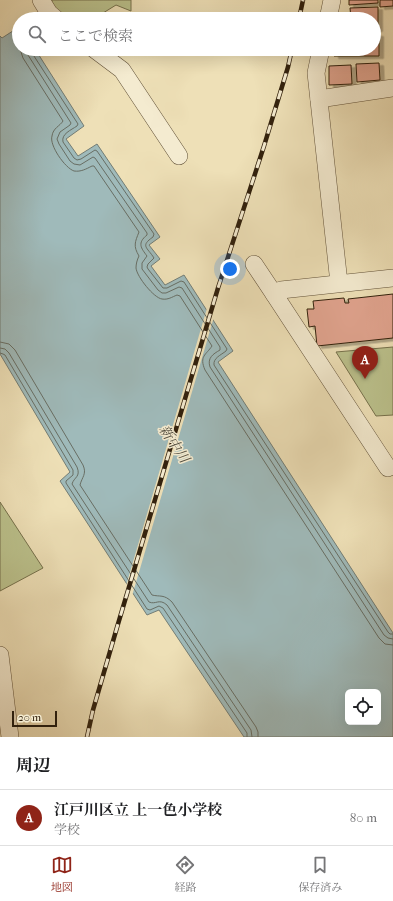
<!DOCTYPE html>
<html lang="ja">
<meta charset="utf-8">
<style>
body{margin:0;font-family:"IM FELL French Canon","Noto Serif JP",serif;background:#f6f6f6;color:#202124}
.controls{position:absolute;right:12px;bottom:12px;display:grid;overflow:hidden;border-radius:6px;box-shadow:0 4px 16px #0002}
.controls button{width:36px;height:36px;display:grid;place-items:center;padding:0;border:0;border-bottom:1px solid #e0e0e0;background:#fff;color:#202124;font:20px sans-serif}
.scale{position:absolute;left:12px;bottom:10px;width:45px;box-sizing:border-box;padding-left:4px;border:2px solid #32210d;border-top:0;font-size:11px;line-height:14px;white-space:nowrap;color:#32210d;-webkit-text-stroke:3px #f4ebd0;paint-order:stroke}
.you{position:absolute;left:230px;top:269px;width:14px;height:14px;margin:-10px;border:3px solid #fff;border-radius:50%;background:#1a73e8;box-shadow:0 0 0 6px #1a73e833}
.badge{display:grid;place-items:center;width:26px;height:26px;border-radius:50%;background:#8f2418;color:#fff;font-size:13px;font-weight:700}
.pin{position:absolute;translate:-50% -33px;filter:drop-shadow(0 1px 2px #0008)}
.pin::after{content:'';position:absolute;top:21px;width:14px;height:12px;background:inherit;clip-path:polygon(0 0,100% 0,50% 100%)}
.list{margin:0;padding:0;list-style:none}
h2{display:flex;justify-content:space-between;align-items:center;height:52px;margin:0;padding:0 16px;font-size:17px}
h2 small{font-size:13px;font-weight:400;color:#757577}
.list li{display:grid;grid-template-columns:26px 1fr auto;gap:12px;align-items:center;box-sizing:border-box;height:56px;padding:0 16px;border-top:1px solid #e0e0e0}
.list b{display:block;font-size:15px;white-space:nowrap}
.list p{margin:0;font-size:13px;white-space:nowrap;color:#757577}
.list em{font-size:13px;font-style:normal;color:#757577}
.icon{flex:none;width:22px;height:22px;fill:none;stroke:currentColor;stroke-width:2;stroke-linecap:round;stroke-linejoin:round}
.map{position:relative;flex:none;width:393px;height:737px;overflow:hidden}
.search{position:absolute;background:#fff;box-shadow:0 4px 16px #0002;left:12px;right:12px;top:12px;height:44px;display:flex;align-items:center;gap:10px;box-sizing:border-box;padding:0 14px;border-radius:22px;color:#757577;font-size:15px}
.sheet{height:108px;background:#fff}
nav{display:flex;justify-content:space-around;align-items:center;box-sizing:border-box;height:56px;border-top:1px solid #e0e0e0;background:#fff;font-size:11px;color:#757577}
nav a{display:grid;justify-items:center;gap:2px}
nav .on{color:#8f2418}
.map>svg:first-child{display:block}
.green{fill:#bbc18c;stroke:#76714c}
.water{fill:#9fbaba;stroke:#737d75;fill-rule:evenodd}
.pier{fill:#eee0b7}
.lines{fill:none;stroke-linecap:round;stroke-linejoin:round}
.shore{stroke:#686e64;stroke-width:1}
.building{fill:#e0a38e;stroke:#32210d;filter:url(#shadow)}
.minor-casing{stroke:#615138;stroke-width:18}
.minor{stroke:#f4ebd0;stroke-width:17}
.rail-casing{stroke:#32210d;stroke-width:4.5}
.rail{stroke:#f4ebd0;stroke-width:3;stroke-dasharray:9;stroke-linecap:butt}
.labels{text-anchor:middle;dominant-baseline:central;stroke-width:3;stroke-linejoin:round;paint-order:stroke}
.water-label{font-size:14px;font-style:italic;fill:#534f41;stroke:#f4ebd0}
</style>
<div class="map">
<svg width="393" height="737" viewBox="0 0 393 737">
<defs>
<filter id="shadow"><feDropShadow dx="4.5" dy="2.5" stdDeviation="0" flood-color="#0004"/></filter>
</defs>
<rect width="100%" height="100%" fill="#eee0b7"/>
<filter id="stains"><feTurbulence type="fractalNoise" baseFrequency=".005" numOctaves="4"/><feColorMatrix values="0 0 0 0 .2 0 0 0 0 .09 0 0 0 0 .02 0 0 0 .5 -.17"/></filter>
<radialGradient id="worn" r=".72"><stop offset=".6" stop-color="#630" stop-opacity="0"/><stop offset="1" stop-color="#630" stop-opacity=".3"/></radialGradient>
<!-- green -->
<g class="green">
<path d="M52,0H131V11L116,5L95,18L96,19H56L49,13Z"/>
<path d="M393,347V415L376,416L336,352Z"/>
<path d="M0,502L43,568L0,591Z"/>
</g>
<!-- water -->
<path class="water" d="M19,27V49H35L84,126L66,139L78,156L97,144L160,237L149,245L160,259L151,266L165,285L184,275L233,351L218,362L393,633V737H244L159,610L147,615L60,481L70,472L0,354V36L2,38ZM348,692H378V722H348Z"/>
<!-- pier -->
<path class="pier" d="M207,308L214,317L132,596L126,586Z"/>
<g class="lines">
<!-- shore -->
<g class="shore">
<path d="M20,49L23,58L63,121C60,126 53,128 52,136C49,145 65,168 74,171C81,172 86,169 92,166H94L139,232C135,242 133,246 139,256C137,260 136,264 136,268C137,277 154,298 162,299C168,300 172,297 177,295L180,296L212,346C206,355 199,356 205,370L379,638L385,644L393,645"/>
<path d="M27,49L28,55L71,123L70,125L60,132L57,139L59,144L70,161L74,164L80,165L93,157L95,158L147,233V235C137,243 141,248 147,256L142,263V269L158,290L162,293H166L179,287L182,288L220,347V350C213,354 207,358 210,367L384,635L388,638L393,639"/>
<path d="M32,49V53L78,124L77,126C71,130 61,134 63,142L74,158L77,160L81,159L95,150L97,151L154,234L153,237C140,246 147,247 154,258L148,264L147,267L148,269L163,288H167L181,281L184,282L227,349L226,351C221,355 213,358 214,365L388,632L390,634H393"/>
<path d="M0,342L9,344L15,350L83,465C87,474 82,477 80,485L152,595C160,597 164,594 172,602L256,727L258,732V737"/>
<path d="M0,348L5,349L9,353L77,467C81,477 74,477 72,484L149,602C156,605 159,598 167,605L251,730L252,737"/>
<path d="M0,353L3,354L5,355L73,470V475L66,481V483L147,609L150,610L159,606L163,608L247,733V737"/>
</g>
</g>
<!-- building -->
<g class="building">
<path d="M349,0H378V3L349,5Z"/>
<path d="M380,0H393V6L380,7Z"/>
<path d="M378,7V29H374V19H351L350,8Z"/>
<path d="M374,34H379V56H334V49H374Z"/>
<path d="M379,63L380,80L357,82L356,64Z"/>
<path d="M351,65L352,84L329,85V66Z"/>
<path d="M393,294V338L317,346L315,326L309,327L307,309H314L313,301L344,298L345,303H349L348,299Z"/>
</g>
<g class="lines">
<!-- minor casing -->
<g class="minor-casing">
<g id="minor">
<path d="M41,0L49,13L56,19"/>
<path d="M328,19L332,0"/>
<path d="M94,49L122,70L179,156"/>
<path d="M321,49L316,73L339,283"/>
<path d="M319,99L393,88"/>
<path d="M254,264L274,294"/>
<path d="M388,468L274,294L281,290L393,278"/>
<path d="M0,655L10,737"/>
</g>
</g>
<!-- minor -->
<use href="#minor" class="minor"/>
<!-- rail casing -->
<g class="rail-casing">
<g id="rail">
<path d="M299,19L303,0"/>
<path d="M87,737L93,710L118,624L218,288L264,146L288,67L292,49"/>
</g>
</g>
<!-- rail -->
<use href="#rail" class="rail"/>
</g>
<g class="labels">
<!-- water labels -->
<g class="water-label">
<text transform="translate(174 444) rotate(56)">新中川</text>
</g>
</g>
<rect width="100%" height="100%" filter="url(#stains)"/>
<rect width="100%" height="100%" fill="url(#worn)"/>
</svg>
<div class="controls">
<button><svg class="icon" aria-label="locate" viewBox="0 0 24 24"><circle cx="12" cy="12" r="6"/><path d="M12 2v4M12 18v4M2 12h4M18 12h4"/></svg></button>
</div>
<div class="scale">20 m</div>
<div class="you"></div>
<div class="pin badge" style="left:365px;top:379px">A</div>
<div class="search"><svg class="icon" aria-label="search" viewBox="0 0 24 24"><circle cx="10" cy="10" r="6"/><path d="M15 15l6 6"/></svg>ここで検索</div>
</div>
<section class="sheet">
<h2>周辺<small></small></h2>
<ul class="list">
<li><span class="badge">A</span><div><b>江戸川区立 上一色小学校</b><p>学校</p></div><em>80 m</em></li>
</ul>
</section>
<nav>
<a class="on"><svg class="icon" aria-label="map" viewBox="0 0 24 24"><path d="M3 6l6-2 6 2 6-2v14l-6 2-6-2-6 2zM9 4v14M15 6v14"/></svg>地図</a>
<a><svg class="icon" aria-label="directions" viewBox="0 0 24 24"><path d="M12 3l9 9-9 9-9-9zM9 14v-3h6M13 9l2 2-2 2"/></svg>経路</a>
<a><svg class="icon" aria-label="saved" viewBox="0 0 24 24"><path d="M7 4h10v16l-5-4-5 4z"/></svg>保存済み</a>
</nav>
